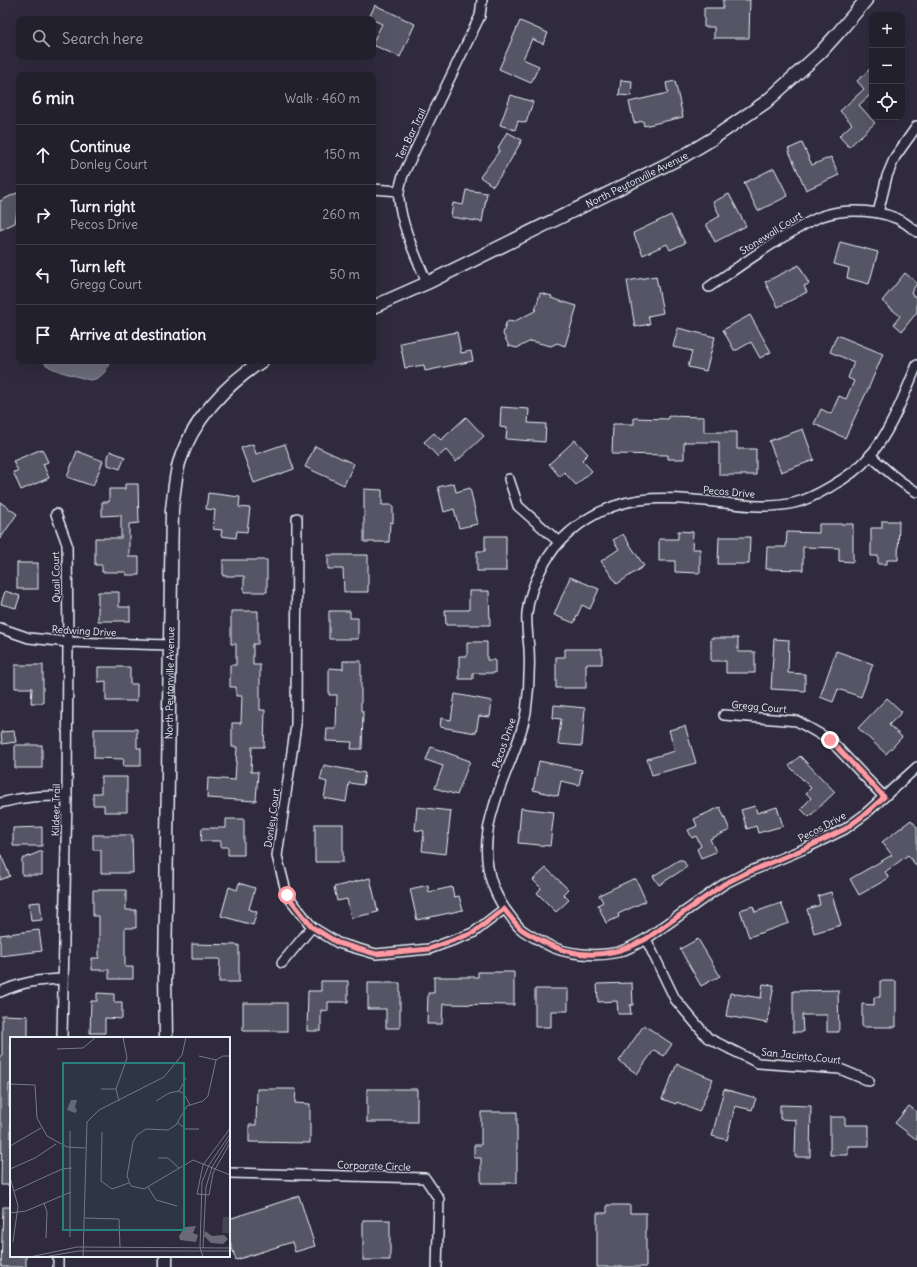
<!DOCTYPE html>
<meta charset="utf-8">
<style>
body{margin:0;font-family:Delius,sans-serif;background:#2b2836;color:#f1f3f6}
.controls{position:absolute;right:12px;top:12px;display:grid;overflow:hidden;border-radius:8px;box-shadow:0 4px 16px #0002}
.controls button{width:36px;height:36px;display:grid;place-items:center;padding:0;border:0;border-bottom:1px solid #403e4a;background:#23202e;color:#f1f3f6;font:20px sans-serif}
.stop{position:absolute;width:12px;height:12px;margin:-9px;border:3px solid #ff9aa2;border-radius:50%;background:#fff}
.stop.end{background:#ff9aa2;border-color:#fff;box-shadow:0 1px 4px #0008}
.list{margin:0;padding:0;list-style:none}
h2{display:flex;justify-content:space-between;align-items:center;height:52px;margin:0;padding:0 16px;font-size:17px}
h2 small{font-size:13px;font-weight:400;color:#a3a3aa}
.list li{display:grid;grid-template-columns:26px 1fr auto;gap:12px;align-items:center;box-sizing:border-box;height:60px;padding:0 16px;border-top:1px solid #403e4a}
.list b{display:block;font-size:15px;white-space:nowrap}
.list p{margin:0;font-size:13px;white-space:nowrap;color:#a3a3aa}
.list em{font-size:13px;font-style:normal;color:#a3a3aa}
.icon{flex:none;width:22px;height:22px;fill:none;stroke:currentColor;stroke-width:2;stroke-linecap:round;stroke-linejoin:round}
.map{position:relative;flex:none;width:917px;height:1267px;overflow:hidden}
.search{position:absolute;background:#23202e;box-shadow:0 4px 16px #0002;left:16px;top:16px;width:360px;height:44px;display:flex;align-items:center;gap:10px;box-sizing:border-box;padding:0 14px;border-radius:8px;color:#a3a3aa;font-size:15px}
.panel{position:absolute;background:#23202e;box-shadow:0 4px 16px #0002;left:16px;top:72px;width:360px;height:292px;border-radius:8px}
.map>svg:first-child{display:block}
.water{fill:#696978;stroke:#9c9fab}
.building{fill:#575565;stroke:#e8f1f8}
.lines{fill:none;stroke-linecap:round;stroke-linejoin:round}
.street-casing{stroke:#e8f1f8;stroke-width:12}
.secondary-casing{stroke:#e8f1f8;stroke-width:15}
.street{stroke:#2f2a3d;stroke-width:9}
.secondary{stroke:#2f2a3d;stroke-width:12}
.route{stroke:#ff9aa2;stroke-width:5}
.labels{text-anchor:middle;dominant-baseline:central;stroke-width:3;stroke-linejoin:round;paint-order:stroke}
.street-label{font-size:10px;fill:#e8f1f8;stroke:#2f2a3d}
.inset-road{fill:none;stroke:#797a88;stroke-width:1}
.view{fill:#25827c;fill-opacity:0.15;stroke:#25827c;stroke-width:2}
.inset-edge{fill:none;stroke:#e8f1f8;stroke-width:2}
</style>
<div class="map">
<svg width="917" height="1267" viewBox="0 0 917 1267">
<rect width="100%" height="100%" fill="#2f2a3d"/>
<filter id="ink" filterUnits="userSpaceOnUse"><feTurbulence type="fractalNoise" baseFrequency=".025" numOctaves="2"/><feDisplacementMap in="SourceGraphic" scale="8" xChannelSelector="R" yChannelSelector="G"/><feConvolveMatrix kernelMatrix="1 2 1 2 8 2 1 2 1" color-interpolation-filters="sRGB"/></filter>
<g filter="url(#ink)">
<!-- water -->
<path class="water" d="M42,361H109C109,370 100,379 91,380C88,380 83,378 79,377C66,373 52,371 42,361Z"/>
<!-- building -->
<g class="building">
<path d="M723,0H750L749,38H714V27H704V8H723Z"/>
<path d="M375,5L415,24L400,57L373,45V42L382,24L369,18Z"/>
<path d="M520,21L548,33L543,44L532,39L523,59L539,66L531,83L499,69Z"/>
<path d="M872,67V98L870,95L859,105L875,123L849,147L839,136L852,124L840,111L864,89L857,81Z"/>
<path d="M621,80L632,81L631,96L619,95Z"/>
<path d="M675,81L683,117L644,126L643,121L634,123L629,102L668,93L666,83Z"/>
<path d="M511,95L533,102L526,123L518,121L515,130L500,125Z"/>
<path d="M507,132L522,140L506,168L493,186L480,177L500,150L498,148Z"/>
<path d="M802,143L812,165L831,157L839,175L806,190L788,149Z"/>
<path d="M774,168L788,196L758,211L744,183Z"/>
<path d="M466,190L487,193L482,222L451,217L453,203L463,205Z"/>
<path d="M19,192V211L17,212L15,223L0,230V201Z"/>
<path d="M729,194L746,226L715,242L706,224L720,216L713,202Z"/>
<path d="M671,215L685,243L670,250L667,244L643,255L633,233Z"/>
<path d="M840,242L878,252L869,284L847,278L849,268L834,264Z"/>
<path d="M799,265L809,284L804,286L807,292L778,307L765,282Z"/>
<path d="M905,273L917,283L911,293L917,298V312L902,331L894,324L900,316L882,301Z"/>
<path d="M656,276L663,313L648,316L650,324L635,327L627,281Z"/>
<path d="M540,293L552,296L551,298L577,306L565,346L557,343L551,346L531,341L517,348L509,346L503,334L506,323L509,321L513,322L535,311Z"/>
<path d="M750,315L771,352L760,358L751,342L737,350H734L723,330Z"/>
<path d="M678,328L715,337L706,371L688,367L692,351L673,347Z"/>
<path d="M457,332L461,353L471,351L473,361L425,371L424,365L405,368L400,343Z"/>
<path d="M837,335L883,354L869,387L845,438L814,424L821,409L831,414L839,396L846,399L854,381L848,378L854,362L830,352Z"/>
<path d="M501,407L529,409L528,423L546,424L545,442L506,439L507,428L500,427Z"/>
<path d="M668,416L704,417V432H737V449H756V475H719V442H684V459H668V455L612,454L613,424H634V418L668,419Z"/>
<path d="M466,417L484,436L456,462L446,450L438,457L424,442L434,433L441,440Z"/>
<path d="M803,429L814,460L781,472L769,441Z"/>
<path d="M575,440L588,454L582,460L592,471L576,485L564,472L560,477L549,464Z"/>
<path d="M253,444L256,454L285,444L294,469L254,483L241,448Z"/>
<path d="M315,446L354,464L344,485L305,467Z"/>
<path d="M42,449L48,462L43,464L49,478L21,490L13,472L18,471L13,461Z"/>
<path d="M77,451L103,461L93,486L67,477Z"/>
<path d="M110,451L125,457L120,469L108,465V457Z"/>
<path d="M454,483L456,492L470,488L478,524L459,528L454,509L444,512L438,487Z"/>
<path d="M125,484H138L139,523L129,524V557H139V575H126V572H102V565H95V538H121V515L102,516V502H109V489H125Z"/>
<path d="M364,489L382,490V505H393V523L390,522L389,542H364Z"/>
<path d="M208,493L240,497L239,507L250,508L247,532L237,531L236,538L221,536L222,530L213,529L215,510L206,509Z"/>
<path d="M0,502L17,514L0,539Z"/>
<path d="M882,521H899L898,560H887V564H878V556H871V528H882Z"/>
<path d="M819,524H853V562L839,561V548L803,547V570L766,569L767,547H786L787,532L819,533Z"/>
<path d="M678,531L693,532L692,549H700V573L675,572V561H659V539H678Z"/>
<path d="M623,534L644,566L617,584L601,561L619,549L613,540Z"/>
<path d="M485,536H506V571H477V551H485Z"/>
<path d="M719,537H750L749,564H718Z"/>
<path d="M328,555H368V592H344L343,569H328Z"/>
<path d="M223,560H267V592H244V576H223Z"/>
<rect x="17" y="563" width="21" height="26"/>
<path d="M570,577L599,589L590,609L582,605L574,623L554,615Z"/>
<path d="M5,591L20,596L16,608L1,604Z"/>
<path d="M469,591H489L490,625H446L445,610H469Z"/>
<path d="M98,592H119V607H130V621H98Z"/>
<path d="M231,611H258V644H253V665H260V710H265L264,747H252L251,772H258L256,801L207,798L208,778L235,780L237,747H232V723H241L242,696H236V687H230V665H236V644H231Z"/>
<path d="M329,611H350V618H358V639H329Z"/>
<path d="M711,638H738V652H755V673H726V661H711Z"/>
<path d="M774,639L789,640L788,673L805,674V691L771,689Z"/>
<path d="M467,642H487V660H495V673H473V679H459V656H467Z"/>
<path d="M565,649H602V664H586V688H556V657H565Z"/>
<path d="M836,651L873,664L861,697L838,689L833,702L820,697Z"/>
<path d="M343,661H361V711H363L362,749H351L352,742L326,741L327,729H336L337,695H329V668L343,669Z"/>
<path d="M15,665H43V703H31L32,688H15Z"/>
<path d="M98,667H130V684H137V701H106V681L98,682Z"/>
<path d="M455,694L492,701L490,717L479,716L476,733L440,727L441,718L451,720Z"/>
<path d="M887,698L902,712L889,725L902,737L886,754L858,728Z"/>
<path d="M554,705L585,708L582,746L558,744L561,719L553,718Z"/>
<path d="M685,726L696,763L652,775L647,759L675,751L669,730Z"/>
<path d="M94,729H137V748H141V766H123L124,759L94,758Z"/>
<path d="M14,731L16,742L2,744L1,732Z"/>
<rect x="15" y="745" width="27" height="23"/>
<path d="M431,747L470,761L457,795L435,788L443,766L426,760Z"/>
<path d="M800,756L835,792L809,817L801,809L811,798L806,793L811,788L789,766Z"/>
<path d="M539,761L582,770L579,785L561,781L558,796L533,790Z"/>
<path d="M324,765L365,773L363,785L349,783L346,802L324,798L327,782L320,780Z"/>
<path d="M101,777H127V812H104V805H93V793H101Z"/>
<path d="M755,806L757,813L777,807L783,826L758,833L756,826L747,829L741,810Z"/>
<path d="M417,807L451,811L446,854L422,851L424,831L415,830Z"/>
<path d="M720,807L730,830L710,839L716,852L701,858L697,849L701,846L696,836L692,838L688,830L697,826L694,819Z"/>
<path d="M521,808L554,812L550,846L518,843Z"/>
<path d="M226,819H244V855H228V847H221V841H201L202,828H226Z"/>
<path d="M911,820L917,827V867L908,855L885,872L889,878L859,895L850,879L892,855L882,842Z"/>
<rect x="315" y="824" width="28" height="38"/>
<path d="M42,827V846H13V828Z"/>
<path d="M93,835H132L133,873H101V850H93Z"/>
<path d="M42,851V875H22V859Z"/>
<path d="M0,853L10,876L0,880Z"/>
<path d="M679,860H683L687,867L659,885L653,876Z"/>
<path d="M546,868L568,889L563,894L569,900L556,912L537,893L541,888L533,880Z"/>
<path d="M370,878L378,912L351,918L347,899L337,901L334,887Z"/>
<path d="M633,879H636L646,901L618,914L619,917L606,923L598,905L603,902L599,895Z"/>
<path d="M239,883L255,888L249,909L257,912L253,925L221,916L229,887L237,890Z"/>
<path d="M428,885L429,892L452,887L454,897L459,896L463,910L417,920L410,889Z"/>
<path d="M93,890H126V910H136V928H125V967H133V979H109V970H92V958H99V916H93Z"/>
<path d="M831,892L841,925L814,933L807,909L820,905L818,896Z"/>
<path d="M40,902L42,920L31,921L29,903Z"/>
<path d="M781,903L789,923L749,937L740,910L753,906L755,912Z"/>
<path d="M39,930L42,951L0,956V935Z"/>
<path d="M698,939L720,976L701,986L680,949Z"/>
<path d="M192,944L239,945V982H219L220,959H192Z"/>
<path d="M478,972H514V1005L443,1004L442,1024H427L428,993H434V977H478Z"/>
<path d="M321,981H348V1002H328V1011L321,1010V1031H307L308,991H321Z"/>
<path d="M880,981H896V1027H862V1004L874,1005V997H880Z"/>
<path d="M368,983H400V1028H386V1009H368Z"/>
<path d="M632,983L633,1005H630L631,1014H618L617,1001L598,1002L597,984Z"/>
<path d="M763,984L774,985L767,1023L726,1016L730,993L761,998Z"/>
<path d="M535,989H568V1011H551V1027H535Z"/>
<path d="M838,990L839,1032H827V1015H802L803,1032H793V991Z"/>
<path d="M97,993L114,994V1002H122V1019L105,1018V1033H90L91,1001H97Z"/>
<rect x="243" y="1003" width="44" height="28"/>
<path d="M2,1015L28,1016V1038H11V1084H9V1106H11V1185H1L2,1123H0V1056H2Z"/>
<path d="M644,1025L672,1044L664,1056L654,1050L637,1074L619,1061Z"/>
<path d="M677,1064L713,1079L699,1112L677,1102L676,1104L662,1099Z"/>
<path d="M257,1089H296L295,1103L310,1104V1143L249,1142V1125H256Z"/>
<rect x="367" y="1089" width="50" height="33"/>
<path d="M724,1089L756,1098L752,1110L735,1106L727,1140L712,1136Z"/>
<path d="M780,1105L811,1106L810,1157H795L796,1120L780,1119Z"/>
<path d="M909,1106L917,1112V1140L895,1123Z"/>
<path d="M481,1112H517V1183H481V1158H474V1145H481Z"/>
<path d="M830,1117H845V1125H869V1146H848V1155H830Z"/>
<path d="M299,1196L315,1246L295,1252L292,1242L236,1260L229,1239V1219Z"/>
<path d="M607,1205H630V1213H646V1267H597V1213H607Z"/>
<path d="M3,1207H11V1256H26V1267H1Z"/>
<rect x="363" y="1220" width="27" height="40"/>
</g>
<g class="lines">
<!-- street casing -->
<g class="street-casing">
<g id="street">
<path d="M373,189L399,191"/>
<path d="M878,213L887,176L895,157L917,126"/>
<path d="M427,283C416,256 402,228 399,199C398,191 401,182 403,175L480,16L482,0"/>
<path d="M709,287C734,270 759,252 785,236C797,229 809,221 822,216C845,208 884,209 905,223C909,226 913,229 917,232"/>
<path d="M917,365C903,397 891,431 869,457C858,470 844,479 830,487C818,494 807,500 794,503C771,508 748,506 725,503C666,497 618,490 570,532C548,550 530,585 527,613C526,625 528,637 529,648C530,669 529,691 526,712C520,745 503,774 494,806C481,846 484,884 511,917C514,921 517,926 521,929C528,935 538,939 546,944C565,955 598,957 619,952C628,949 637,944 646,939L724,884L744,874L806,848L845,829L864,815L917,767"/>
<path d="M870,455C885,469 899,482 917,492"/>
<path d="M509,479L518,506L559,542"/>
<path d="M56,514L67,544L68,642L67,796L62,1038"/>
<path d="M297,518L296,724L277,856L287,895L312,927L338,943L376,954L429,949L473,933L504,909"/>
<path d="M0,628L29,638L68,642L169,645"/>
<path d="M724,715L797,721L830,740L884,797"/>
<path d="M0,803C25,796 42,796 67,796"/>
<path d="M646,939L675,999L708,1038L758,1063L840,1069L869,1081"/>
<path d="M282,963L312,927"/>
<path d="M0,992C23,982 37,980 63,979"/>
<path d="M229,1173L425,1178L439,1199L437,1267"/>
<path d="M58,1267V1256"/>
</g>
</g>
<!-- secondary casing -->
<g class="secondary-casing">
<g id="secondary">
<path id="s1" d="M373,307L427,283L682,157L712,139L766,102L821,52L838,33L866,0"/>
<path id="s2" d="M166,1038L165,974L172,509C174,494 175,478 179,463C192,421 225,385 262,361"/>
<path d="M166,1267V1256"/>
</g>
</g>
<!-- street -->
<use href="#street" class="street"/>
<!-- secondary -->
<use href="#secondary" class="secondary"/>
</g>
</g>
<g class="lines" filter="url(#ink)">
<!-- route -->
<path class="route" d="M287,895L312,927L338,943L376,954L429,949L473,933L504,909C509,915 514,922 520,928C524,932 532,935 538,939C573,959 610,959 646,939L724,884L744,874L806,848L845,829L864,815L884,797L830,740"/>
</g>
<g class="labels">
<!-- street labels -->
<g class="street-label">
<text transform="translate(411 134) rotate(-64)">Ten Bar Trail</text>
<text stroke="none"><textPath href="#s1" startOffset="293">North Peytonville Avenue</textPath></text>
<text transform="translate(771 233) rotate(-32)">Stonewall Court</text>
<text transform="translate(729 492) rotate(5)">Pecos Drive</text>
<text transform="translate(56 577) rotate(-91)">Quail Court</text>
<text transform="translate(84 631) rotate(3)">Redwing Drive</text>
<text stroke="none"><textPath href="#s2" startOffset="355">North Peytonville Avenue</textPath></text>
<text transform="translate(759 707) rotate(5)">Gregg Court</text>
<text transform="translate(504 743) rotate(-71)">Pecos Drive</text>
<text transform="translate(56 810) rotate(-89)">Kildeer Trail</text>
<text transform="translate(272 818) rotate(-82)">Donley Court</text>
<text transform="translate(822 827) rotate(-28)">Pecos Drive</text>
<text transform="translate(801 1056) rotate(6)">San Jacinto Court</text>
<text transform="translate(374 1166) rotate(2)">Corporate Circle</text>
</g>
</g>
<!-- overview -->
<g transform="translate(10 1037)">
<rect width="220" height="220" fill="#2f2a3d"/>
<path d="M213,180H219V196H212Z" fill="#464455"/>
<path d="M61,63H67L65,70L67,74L65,76L57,73ZM186,189L183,196L188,198L186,205L170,203L169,199L175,190ZM195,194L202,199L214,198L218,202L213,207L201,206L194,199Z" fill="#696978"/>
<path class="inset-road" d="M47,12L73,11L86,0M189,19L206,23M220,19H213L206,23L198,59L193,64L177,69L166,88L158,93L136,92L127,98L123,105L117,139L121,149L134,152L183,123L220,138M0,47L25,48L27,81L37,99L57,110L75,111M91,52H106M169,54L176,41M109,64L106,52L117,21L113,0M146,64L159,56L169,54L174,57L180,68M168,86L176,92H189M220,88L219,93L193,128L187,157L199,158L203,136L220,106M60,94V200M92,95L91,144L102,152L119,146M0,109L31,91M148,121H158L169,131M0,132L25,121L46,107M0,140L8,169L3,205M138,150L146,163L167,169M4,154L52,132L62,131M34,166L37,175L36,201M0,176L16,174L61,155M75,181L109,182L110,210M193,211L196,150L202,130L220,101M20,220L67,210L220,211M34,220L68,214H220M73,220L77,85L89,73L154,40L172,18L176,0M193,220L190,211L192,145L199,128L220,97"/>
<path class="view" d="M53,26H174V193H53Z"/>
<rect width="220" height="220" class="inset-edge"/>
</g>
</svg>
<div class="controls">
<button>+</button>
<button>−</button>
<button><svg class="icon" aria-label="locate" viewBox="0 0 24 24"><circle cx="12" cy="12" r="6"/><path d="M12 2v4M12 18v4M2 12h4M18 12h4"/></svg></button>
</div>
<div class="stop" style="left:287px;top:895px"></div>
<div class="stop end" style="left:830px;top:740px"></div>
<div class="search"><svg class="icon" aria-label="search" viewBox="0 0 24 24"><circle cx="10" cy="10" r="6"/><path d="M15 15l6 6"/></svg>Search here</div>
<section class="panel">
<h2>6 min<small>Walk · 460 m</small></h2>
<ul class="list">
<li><svg class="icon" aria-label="ahead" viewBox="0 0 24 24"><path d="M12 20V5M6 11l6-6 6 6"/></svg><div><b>Continue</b><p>Donley Court</p></div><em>150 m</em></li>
<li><svg class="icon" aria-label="right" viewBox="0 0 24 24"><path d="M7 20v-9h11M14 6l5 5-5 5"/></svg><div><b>Turn right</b><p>Pecos Drive</p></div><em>260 m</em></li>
<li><svg class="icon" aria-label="left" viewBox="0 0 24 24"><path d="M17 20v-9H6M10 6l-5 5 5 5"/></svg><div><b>Turn left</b><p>Gregg Court</p></div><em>50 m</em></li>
<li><svg class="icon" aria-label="arrive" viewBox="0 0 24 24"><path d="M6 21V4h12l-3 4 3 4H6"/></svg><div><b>Arrive at destination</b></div></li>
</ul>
</section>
</div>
